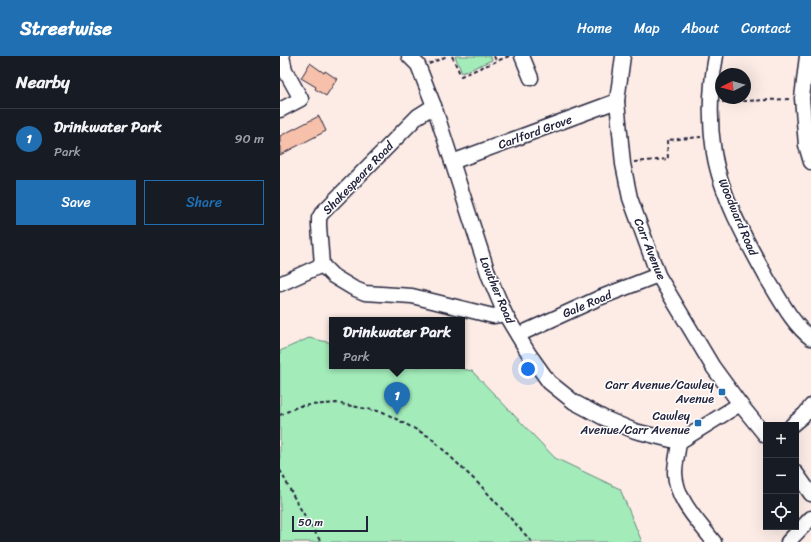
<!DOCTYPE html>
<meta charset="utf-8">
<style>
body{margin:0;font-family:Sriracha,sans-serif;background:#242831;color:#f1f3f6}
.controls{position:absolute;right:12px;bottom:12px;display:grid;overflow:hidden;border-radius:0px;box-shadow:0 4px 16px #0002}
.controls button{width:36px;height:36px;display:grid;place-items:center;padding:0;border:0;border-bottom:1px solid #363941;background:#171b24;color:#f1f3f6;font:20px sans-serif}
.compass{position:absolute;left:435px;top:12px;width:36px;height:36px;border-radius:50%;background:#171b24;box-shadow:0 4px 16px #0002;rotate:264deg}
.scale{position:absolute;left:12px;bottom:10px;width:76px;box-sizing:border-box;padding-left:4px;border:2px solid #22223b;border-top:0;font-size:11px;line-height:14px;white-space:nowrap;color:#22223b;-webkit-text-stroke:3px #fff;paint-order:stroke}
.you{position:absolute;left:248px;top:313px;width:14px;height:14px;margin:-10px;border:3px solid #fff;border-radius:50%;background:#1a73e8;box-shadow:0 0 0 6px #1a73e833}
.badge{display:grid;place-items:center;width:26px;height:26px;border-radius:50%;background:#1f6fb2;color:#fff;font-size:13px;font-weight:700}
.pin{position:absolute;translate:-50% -33px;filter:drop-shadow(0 1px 2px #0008)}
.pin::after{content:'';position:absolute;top:21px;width:14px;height:12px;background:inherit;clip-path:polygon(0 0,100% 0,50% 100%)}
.popup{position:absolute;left:49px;top:261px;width:136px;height:52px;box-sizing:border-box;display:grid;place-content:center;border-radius:0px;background:#171b24;filter:drop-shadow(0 1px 3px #0005);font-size:13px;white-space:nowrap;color:#9ea1a6}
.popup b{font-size:15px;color:#f1f3f6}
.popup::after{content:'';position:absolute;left:50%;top:100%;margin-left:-8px;border:8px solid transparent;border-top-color:#171b24}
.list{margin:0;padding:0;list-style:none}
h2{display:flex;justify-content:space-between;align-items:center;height:52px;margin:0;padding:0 16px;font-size:17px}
h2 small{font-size:13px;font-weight:400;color:#9ea1a6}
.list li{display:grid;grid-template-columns:26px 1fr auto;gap:12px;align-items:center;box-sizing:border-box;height:60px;padding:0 16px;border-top:1px solid #363941}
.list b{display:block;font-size:15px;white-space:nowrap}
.list p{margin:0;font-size:13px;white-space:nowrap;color:#9ea1a6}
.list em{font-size:13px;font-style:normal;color:#9ea1a6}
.actions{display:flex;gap:8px;padding:12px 16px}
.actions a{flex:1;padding:9px 0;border:1px solid #1f6fb2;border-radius:0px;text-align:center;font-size:14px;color:#1f6fb2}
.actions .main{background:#1f6fb2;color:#fff}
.icon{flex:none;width:22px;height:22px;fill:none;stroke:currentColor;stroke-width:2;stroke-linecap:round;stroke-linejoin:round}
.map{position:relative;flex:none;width:531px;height:486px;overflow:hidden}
header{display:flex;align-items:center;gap:24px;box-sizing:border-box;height:56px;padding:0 20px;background:#1f6fb2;color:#fff}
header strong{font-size:19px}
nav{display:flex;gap:22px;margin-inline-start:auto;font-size:14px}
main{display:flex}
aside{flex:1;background:#171b24}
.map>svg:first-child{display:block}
.green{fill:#a3ecba;stroke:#62877a}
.building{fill:#f7c0aa;stroke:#22223b}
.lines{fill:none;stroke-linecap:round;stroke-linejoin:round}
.minor-casing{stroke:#22223b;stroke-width:17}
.path{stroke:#22223b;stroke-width:2;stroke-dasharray:4 3;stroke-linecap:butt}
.minor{stroke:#fff;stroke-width:14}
.poi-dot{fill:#1f6fb2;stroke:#fff;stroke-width:1.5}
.labels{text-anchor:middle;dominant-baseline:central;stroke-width:3;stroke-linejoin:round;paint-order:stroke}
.street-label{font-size:12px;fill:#22223b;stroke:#fff}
.poi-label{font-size:12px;fill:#22223b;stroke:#fff;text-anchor:end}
</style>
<header>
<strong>Streetwise</strong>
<nav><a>Home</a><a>Map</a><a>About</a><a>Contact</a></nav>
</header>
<main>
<aside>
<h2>Nearby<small></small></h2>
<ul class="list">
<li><span class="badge">1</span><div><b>Drinkwater Park</b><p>Park</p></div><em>90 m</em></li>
</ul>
<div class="actions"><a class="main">Save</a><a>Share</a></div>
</aside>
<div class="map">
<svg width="531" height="486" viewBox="0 0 531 486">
<rect width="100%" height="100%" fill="#fdece6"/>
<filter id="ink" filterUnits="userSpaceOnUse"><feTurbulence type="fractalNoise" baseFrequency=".025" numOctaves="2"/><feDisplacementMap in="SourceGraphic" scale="8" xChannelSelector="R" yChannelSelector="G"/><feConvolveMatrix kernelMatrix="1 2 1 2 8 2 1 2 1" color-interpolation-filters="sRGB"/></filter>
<g filter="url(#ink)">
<!-- green -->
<g class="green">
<path d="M175,0H210L212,4L182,17Z"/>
<path d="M29,282L52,287V310H168L192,315L275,402L340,433L362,486H0V295Z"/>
</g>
<!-- building -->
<g class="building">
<path d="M30,7L44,17L45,15L57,23L46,40L35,33L36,31L21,22Z"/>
<path d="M39,60L46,75L0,99V80Z"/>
</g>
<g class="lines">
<!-- minor casing -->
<g class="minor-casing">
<g id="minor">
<path d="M129,0L138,9L154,50L209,220L225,258L249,298L269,326L294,346L324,362L355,375L399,386"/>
<path d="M242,0L251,22"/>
<path d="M343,0L337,45L343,108L350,142L378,219L433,311L460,348L486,380"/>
<path d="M436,0C430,31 429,65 434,97C441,140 467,186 488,224C500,243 513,269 531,282"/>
<path d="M527,0L522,42L526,89L531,106"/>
<path d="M154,50L138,60L42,157L39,162V170L42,209L53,220L73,232L85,237L132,240L213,260L225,258"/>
<path d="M0,54L21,43L5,14L2,0"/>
<path d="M172,106L337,45"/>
<path d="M0,228L42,209"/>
<path d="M238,279L319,242L378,219"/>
<path d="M512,369L525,358L531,350"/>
<path d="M516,417L531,438"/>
<path d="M434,486C418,465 396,444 395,417C395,407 398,396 399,386L460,348"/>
<path d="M508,486L531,462"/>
</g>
</g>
<!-- path -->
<g class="path">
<path d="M172,0L181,20L229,0"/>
<path d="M214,0L216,5"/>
<path d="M149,8L167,0"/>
<path d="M442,46L510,43"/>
<path d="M354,106L388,103L387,84L421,81"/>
<path d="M0,359L19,350L56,347L103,356L150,381L203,432L252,486"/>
<path d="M0,414L17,447L41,486"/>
</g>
<!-- minor -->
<use href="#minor" class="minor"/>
</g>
</g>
<!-- markers -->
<g class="poi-dot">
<rect x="438" y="332" width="8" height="8" rx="2"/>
<rect x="414" y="363" width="8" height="8" rx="2"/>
</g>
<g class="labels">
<!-- street labels -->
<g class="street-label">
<text transform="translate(255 76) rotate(-20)">Carlford Grove</text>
<text transform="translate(78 122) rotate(-46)">Shakespeare Road</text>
<text transform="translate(458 161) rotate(67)">Woodward Road</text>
<text transform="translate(370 193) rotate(68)">Carr Avenue</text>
<text transform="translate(217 234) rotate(67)">Lowther Road</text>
<text transform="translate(307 248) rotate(-23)">Gale Road</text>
</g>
<!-- poi labels -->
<g class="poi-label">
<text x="434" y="329">Carr Avenue/Cawley<tspan x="434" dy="14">Avenue</tspan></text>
<text x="410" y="360">Cawley<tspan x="410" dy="14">Avenue/Carr Avenue</tspan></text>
</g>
</g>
</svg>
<div class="controls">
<button>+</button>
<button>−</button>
<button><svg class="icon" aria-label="locate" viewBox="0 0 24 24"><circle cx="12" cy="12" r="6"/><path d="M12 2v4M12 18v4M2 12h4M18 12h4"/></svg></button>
</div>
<svg class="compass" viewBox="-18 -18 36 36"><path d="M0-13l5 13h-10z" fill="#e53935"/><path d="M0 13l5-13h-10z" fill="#9ea1a6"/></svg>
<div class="scale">50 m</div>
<div class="you"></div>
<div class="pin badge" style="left:117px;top:359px">1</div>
<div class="popup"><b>Drinkwater Park</b>Park</div>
</div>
</main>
